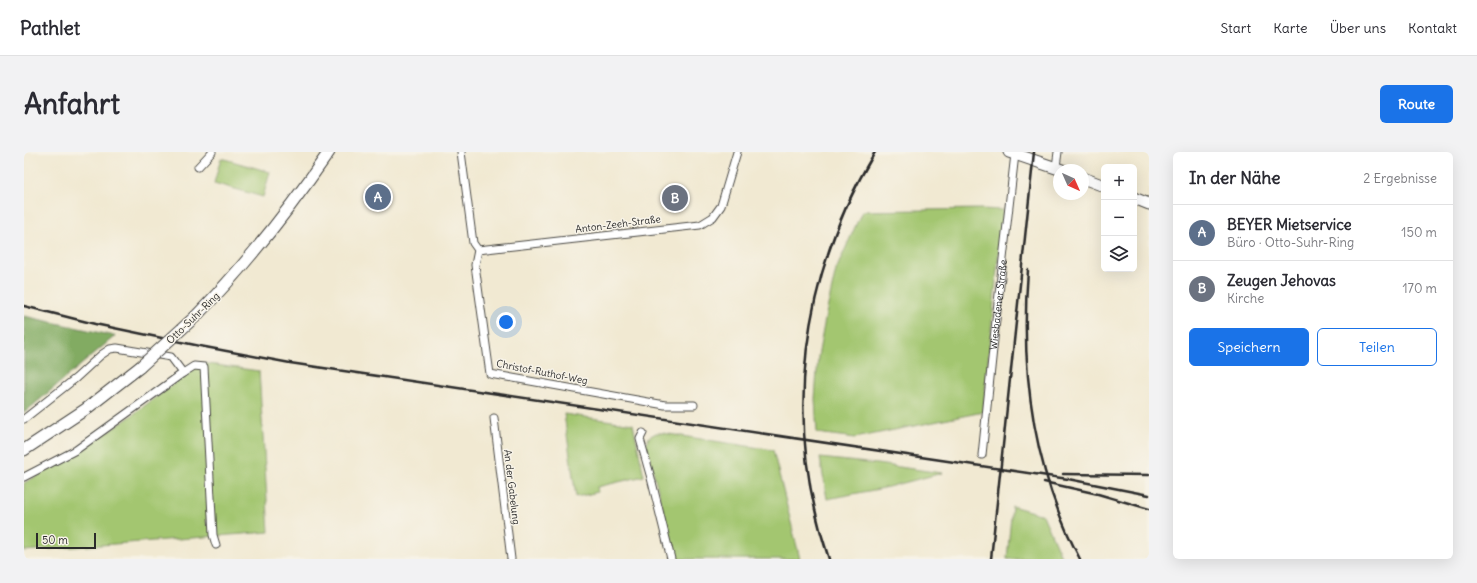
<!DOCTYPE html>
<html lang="de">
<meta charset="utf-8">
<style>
body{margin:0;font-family:Delius,sans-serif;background:#f2f2f3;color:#2b2b33}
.controls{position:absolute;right:12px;top:12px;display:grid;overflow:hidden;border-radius:6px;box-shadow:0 4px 16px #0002}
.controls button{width:36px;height:36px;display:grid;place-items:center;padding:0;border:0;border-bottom:1px solid #e1e1e2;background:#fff;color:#2b2b33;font:20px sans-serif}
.compass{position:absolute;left:1029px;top:12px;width:36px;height:36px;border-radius:50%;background:#fff;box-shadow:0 4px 16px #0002;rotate:135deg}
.scale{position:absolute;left:12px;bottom:10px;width:60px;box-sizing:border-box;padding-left:4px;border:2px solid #2b2b2b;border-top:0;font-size:11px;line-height:14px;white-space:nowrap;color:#2b2b2b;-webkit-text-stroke:3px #f7f3e8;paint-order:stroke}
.you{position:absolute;left:482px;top:170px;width:14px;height:14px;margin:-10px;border:3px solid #fff;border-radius:50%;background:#1a73e8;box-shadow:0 0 0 6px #1a73e833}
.badge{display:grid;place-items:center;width:26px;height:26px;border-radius:50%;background:#1a73e8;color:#fff;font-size:13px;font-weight:700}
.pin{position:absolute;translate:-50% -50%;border:2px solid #fff;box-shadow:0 1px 4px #0006}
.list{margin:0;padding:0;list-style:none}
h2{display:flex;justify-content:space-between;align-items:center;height:52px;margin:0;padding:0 16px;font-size:17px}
h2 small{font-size:13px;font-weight:400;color:#7c7c81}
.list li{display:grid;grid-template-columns:26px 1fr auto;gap:12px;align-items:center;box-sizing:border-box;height:56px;padding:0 16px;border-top:1px solid #e1e1e2}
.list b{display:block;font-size:15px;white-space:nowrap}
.list p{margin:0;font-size:13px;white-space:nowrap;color:#7c7c81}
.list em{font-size:13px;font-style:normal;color:#7c7c81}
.actions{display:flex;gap:8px;padding:12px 16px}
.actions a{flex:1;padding:9px 0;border:1px solid #1a73e8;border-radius:6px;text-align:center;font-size:14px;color:#1a73e8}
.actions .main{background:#1a73e8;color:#fff}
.icon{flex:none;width:22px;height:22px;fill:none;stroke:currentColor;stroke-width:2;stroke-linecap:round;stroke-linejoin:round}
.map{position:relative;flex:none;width:1125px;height:407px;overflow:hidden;border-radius:6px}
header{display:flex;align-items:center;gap:24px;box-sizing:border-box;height:56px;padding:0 20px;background:#fff;border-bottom:1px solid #e1e1e2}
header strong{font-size:19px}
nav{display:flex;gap:22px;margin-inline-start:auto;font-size:14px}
.intro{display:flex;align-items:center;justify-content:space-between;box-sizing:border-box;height:96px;padding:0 24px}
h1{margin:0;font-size:28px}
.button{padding:10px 18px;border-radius:6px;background:#1a73e8;color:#fff;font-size:14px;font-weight:700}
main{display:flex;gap:24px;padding:0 24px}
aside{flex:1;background:#fff;border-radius:6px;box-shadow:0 4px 16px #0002}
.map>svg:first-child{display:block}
.green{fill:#a3c66f;stroke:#67784d}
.forest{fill:#82ab62;stroke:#566b46}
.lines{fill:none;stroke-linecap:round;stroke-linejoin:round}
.street-casing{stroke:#494844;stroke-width:9}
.secondary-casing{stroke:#494844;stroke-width:13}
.street{stroke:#fff;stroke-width:7}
.secondary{stroke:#fff;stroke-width:11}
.rail{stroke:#2b2b2b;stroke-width:2.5}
.secondary-bridge-casing{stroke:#494844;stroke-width:13;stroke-linecap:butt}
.secondary-bridge{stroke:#fff;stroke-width:11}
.labels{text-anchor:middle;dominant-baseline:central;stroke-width:3;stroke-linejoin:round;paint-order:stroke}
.street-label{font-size:10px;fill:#2b2b2b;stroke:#f7f3e8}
</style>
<header>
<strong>Pathlet</strong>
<nav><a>Start</a><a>Karte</a><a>Über uns</a><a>Kontakt</a></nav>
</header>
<div class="intro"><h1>Anfahrt</h1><a class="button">Route</a></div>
<main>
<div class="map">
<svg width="1125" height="407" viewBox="0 0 1125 407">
<rect width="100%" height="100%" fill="#f7f3e8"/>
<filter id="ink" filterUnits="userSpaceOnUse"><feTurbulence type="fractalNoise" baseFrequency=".025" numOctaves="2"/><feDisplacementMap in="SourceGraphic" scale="8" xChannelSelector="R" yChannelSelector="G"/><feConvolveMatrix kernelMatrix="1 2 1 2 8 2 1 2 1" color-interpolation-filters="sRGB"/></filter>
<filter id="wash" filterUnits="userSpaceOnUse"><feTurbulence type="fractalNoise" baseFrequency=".012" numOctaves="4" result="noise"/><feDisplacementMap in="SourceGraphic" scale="16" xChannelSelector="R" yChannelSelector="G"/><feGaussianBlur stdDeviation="0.9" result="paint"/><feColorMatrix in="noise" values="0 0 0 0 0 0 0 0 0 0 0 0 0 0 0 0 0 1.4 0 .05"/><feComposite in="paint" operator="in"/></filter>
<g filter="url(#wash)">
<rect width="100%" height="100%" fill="#f1e9d2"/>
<!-- green -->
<g class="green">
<path d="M197,6L246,20L239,45L190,31Z"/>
<path d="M957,57L979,58L959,260L831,286L793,281L791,247L794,205L802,162L812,118L838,59Z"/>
<path d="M177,211L235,219L245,380L0,399V331L48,304L103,267Z"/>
<path d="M540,262L609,272L620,324L573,335L574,340L552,345Z"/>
<path d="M632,281H638L749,298L776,407H652L622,292L625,285Z"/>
<path d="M796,306L853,312L918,321L860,336L803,347Z"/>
<path d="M988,354L1019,363L1038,407H983Z"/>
</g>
<!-- forest -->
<path class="forest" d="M0,164L91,184L0,261Z"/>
</g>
<g filter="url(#ink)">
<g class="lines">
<!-- street casing -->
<g class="street-casing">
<g id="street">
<path d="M437,0L449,91L454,98L451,113L466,222L641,253H670"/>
<path d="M174,15L188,0"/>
<path d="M1032,15L1034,0"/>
<path d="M454,98L676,73L689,65L697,54L713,0"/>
<path d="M159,221L170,214L180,215L189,383L192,393"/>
<path d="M470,266L487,407"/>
<path d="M0,267L52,226L77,203L86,197L93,196L147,205L159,221L52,298L0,325"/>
<path d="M619,281L616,287L627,326L647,407"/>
<path id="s1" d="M958,303L972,168L991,2"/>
</g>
</g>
<!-- secondary casing -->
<g class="secondary-casing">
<g id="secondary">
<path d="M985,0L1038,18"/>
<path d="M1059,26L1080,34"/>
<path d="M1110,46L1125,52"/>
<path d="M172,164C222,113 265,58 305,0"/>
<path d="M0,298L62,257L116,215"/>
</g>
</g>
<!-- street -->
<use href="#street" class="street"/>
<!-- secondary -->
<use href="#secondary" class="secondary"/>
<!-- rail -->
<g class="rail">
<path d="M1004,118C996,218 1009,318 1056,407"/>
<path d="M0,154L71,172L176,194L266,211L1044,327L1125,343"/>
<path d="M1039,322L1125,323"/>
<path d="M1020,330L1074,342L1125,357"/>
<path d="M805,407C758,270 777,123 851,0"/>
<path d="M967,407L1010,0"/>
</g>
<!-- secondary-bridge casing -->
<g class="secondary-bridge-casing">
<path id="secondary-bridge" d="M116,215L172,164"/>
</g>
<!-- secondary-bridge -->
<use href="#secondary-bridge" class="secondary-bridge"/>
</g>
</g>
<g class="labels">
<!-- street labels -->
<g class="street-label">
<text transform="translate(594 72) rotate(-7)">Anton-Zeeh-Straße</text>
<text stroke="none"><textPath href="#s1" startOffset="151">Wiesbadener Straße</textPath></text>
<text transform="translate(169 166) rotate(-44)">Otto-Suhr-Ring</text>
<text transform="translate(518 220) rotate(11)">Christof-Ruthof-Weg</text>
<text transform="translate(488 335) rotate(83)">An der Gabelung</text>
</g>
</g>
</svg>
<div class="controls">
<button>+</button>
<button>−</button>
<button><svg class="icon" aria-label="layers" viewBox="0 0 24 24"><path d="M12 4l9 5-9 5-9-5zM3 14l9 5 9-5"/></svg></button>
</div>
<svg class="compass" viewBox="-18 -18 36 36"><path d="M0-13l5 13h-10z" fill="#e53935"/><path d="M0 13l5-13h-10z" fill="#7c7c81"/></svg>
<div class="scale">50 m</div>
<div class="you"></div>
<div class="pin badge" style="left:354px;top:45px;background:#5c6f8a">A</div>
<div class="pin badge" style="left:651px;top:46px;background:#6b7280">B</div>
</div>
<aside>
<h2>In der Nähe<small>2 Ergebnisse</small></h2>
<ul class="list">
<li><span class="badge" style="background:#5c6f8a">A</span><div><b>BEYER Mietservice</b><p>Büro · Otto-Suhr-Ring</p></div><em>150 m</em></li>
<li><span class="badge" style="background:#6b7280">B</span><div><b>Zeugen Jehovas</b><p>Kirche</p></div><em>170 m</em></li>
</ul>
<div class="actions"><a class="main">Speichern</a><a>Teilen</a></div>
</aside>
</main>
